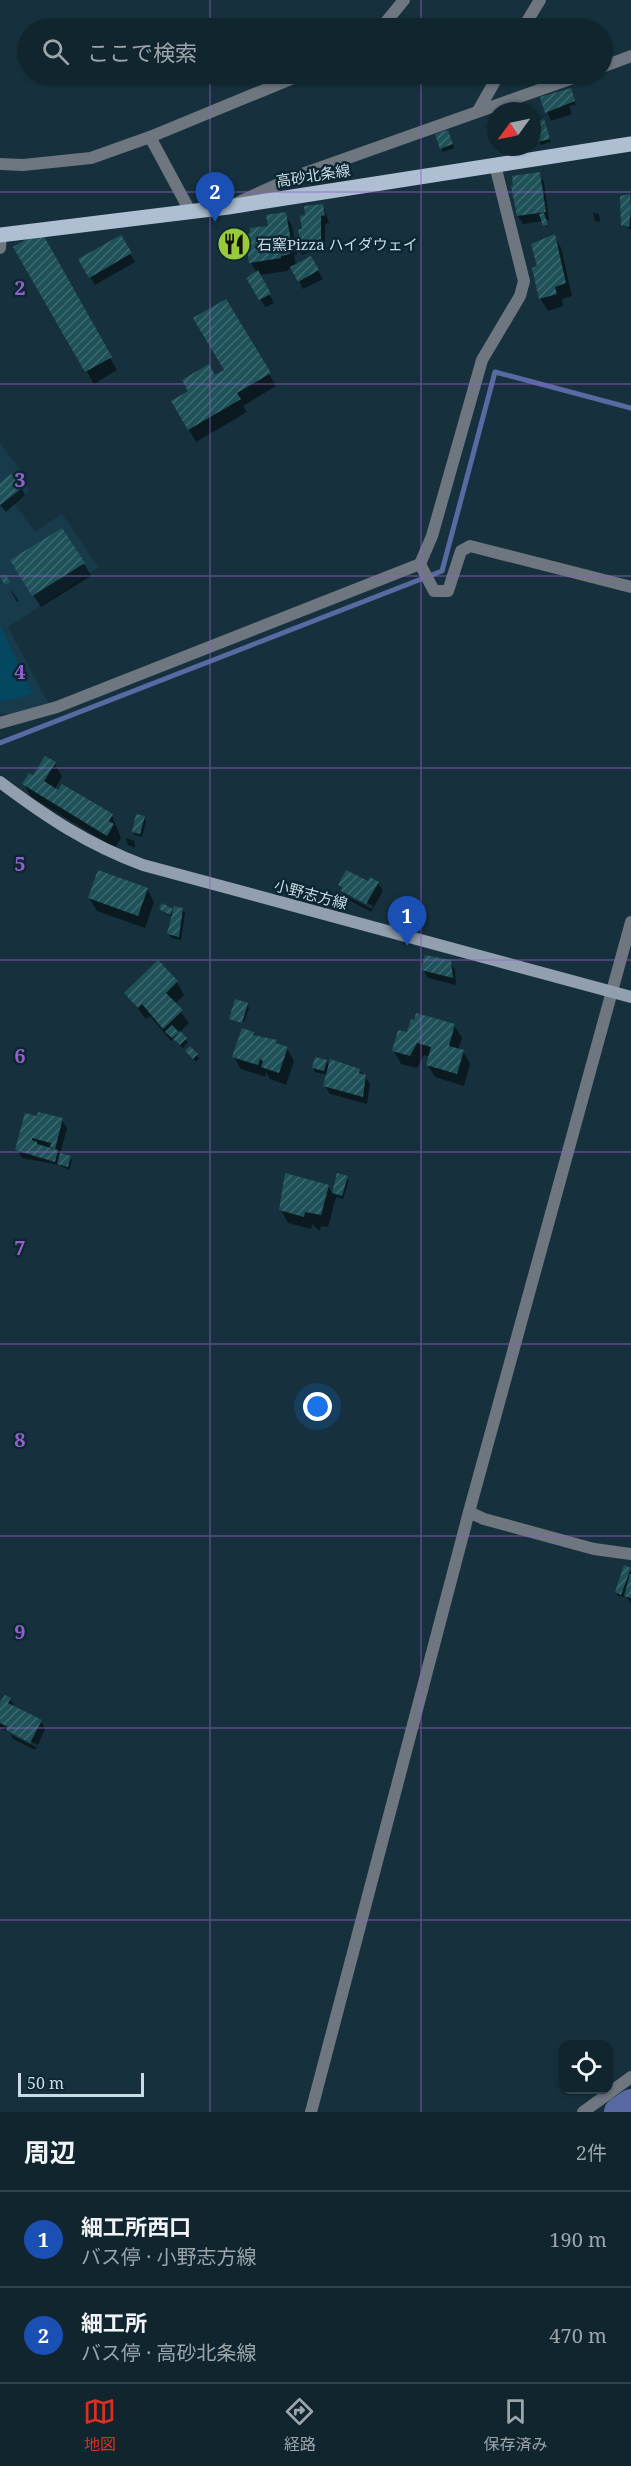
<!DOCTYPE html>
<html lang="ja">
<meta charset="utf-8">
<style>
body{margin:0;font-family:"Noto Serif","Noto Sans JP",serif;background:#192d36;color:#f1f3f6}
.controls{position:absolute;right:18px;bottom:18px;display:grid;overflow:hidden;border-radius:12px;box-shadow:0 2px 4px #0004}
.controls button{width:54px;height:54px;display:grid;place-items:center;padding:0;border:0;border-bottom:2px solid #30424a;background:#10252e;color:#f1f3f6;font:30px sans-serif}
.compass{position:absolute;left:487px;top:102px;width:54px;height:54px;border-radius:50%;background:#10252e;box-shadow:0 2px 4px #0004;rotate:237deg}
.scale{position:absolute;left:18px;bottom:15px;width:126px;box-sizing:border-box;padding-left:6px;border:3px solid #cbdbe3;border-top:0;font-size:16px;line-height:21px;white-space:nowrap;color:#cbdbe3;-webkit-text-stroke:4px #0c2733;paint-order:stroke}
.you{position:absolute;left:318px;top:1407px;width:21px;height:21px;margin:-15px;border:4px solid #fff;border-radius:50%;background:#1a73e8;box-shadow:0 0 0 9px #1a73e833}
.badge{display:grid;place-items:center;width:39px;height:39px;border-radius:50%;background:#d93025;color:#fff;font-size:20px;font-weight:700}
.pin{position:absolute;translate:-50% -50px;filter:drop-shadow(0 2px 3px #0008)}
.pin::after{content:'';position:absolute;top:32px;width:21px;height:18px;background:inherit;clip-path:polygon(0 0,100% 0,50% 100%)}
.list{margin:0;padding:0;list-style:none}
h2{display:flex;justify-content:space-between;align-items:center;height:78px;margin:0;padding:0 24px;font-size:26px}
h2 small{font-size:20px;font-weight:400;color:#9ca5aa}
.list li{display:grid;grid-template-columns:39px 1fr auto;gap:18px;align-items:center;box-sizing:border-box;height:96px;padding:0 24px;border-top:2px solid #30424a}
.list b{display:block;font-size:22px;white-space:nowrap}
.list p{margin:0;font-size:20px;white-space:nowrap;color:#9ca5aa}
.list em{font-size:20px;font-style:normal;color:#9ca5aa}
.icon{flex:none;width:33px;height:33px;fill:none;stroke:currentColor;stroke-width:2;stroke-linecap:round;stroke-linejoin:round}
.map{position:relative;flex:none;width:631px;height:2112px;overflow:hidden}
.search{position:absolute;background:#10252e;box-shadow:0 2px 4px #0004;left:18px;right:18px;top:18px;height:66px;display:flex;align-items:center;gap:15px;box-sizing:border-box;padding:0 21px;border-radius:33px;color:#9ca5aa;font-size:22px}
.sheet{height:270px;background:#10252e}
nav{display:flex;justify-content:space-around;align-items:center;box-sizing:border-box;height:84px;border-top:2px solid #30424a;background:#10252e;font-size:16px;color:#9ca5aa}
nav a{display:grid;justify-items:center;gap:3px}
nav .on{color:#d93025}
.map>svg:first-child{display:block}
.built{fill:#183b4b}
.garden{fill:#034760}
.shadow{fill:#0007}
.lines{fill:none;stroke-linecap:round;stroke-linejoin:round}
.stream{stroke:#5969a1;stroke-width:5}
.river{stroke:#5969a1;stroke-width:30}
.building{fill:url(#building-hatch)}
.minor{stroke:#6e7680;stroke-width:12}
.secondary{stroke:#929fae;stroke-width:12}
.primary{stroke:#aebfd3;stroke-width:15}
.grid{fill:none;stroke:#9360ca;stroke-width:1.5;stroke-opacity:0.55}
.labels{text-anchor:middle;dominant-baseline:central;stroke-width:5;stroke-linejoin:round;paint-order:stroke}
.street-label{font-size:15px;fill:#cbdbe3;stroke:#0c2733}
.poi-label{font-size:15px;fill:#cbdbe3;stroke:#0c2733;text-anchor:start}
.grid-label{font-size:20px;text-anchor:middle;font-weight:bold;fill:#9360ca;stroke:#0c2733;stroke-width:5;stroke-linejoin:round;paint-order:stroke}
</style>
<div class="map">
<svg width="631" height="2112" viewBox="0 0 631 2112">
<defs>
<pattern id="building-hatch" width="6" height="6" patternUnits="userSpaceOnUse" patternTransform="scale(1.5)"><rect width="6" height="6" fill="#1f5159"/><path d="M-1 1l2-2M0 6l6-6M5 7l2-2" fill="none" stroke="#3e6971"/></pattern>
</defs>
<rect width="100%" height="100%" fill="#16313d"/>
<!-- built -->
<path class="built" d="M0,443L21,471L29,491L14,503L35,532L62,514L98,567L8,627L48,703L13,714L0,713Z"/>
<!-- garden -->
<path class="garden" d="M0,625L33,694L0,702Z"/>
<!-- shadow -->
<g class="shadow">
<path d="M572,94L576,105L569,106L572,114L551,121L542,98Z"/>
<path d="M545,124L551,142L541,145L539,142Z"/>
<path d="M450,135L454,148L443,152L441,148Z"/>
<path d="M532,138L535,147L506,152L503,147H532Z"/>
<path d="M539,174L544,182L549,220H546L547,229L543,221L523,224L518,216Z"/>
<path d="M629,196L631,200V230L623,225Z"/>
<path d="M323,205L329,223L325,224V247L302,255L296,243L297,254L294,255L296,265L310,258L323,279L303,289L292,267L287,271L259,275L274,303L265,307L248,278L257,273L251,263L269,227L285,214L292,226L295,243L302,242L304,230Z"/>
<path d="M593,213L599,214L600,222L595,221Z"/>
<path d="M40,234L117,370L94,384L16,247Z"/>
<path d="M554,236L561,248L572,296L562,299L563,306L548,311L540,298L539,267Z"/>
<path d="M120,237L135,262L95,285L80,260Z"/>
<path d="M225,301L276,386L243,406L247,412L196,442L173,402L226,371Z"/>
<path d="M0,485L21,487L25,495L6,512L0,505Z"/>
<path d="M84,563L91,576L41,607L19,573Z"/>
<path d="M11,591H12L19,601L17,602Z"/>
<path d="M54,763L62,776L55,789L112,816L121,838L115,848L31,797L24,784Z"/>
<path d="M144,818L146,821L142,837L135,835L133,832Z"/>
<path d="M126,838L134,841L135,848L128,845Z"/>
<path d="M378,883L383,891L371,912L347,899L345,895L372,909L373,906L345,891V895L340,885Z"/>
<path d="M147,889L154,902L145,928L97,911L89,898Z"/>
<path d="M342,898L344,902L341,909L333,907L331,904Z"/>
<path d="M160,909L172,910L174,913L182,909L185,913L181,940L171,938L169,934L173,918Z"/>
<path d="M450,962L455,970L456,985L428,978L423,970Z"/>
<path d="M177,982L184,995L175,1004L189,1023L179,1033L188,1042L183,1048L173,1039L171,1041L150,1016L146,1019L126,993Z"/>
<path d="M236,1001L247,1004L249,1008L244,1022L231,1019Z"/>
<path d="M454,1025L462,1038L458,1050L463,1051L470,1064L464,1086L435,1077L428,1065L430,1057L424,1055L417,1068L401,1064L394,1051L408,1034Z"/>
<path d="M253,1033L256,1037L276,1041L278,1045L287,1048L294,1061L286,1085L270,1079L266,1072L265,1077L241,1069L234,1057Z"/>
<path d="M189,1054L197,1055L199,1059L196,1062Z"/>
<path d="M326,1061L330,1067L359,1070L365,1076L370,1084L367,1104L330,1094L325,1086L328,1075L315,1072L313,1068Z"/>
<path d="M26,1115L62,1120L67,1128L60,1154L70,1157L72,1161L69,1170L59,1165L22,1158L17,1150Z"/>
<path d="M338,1174L349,1180L343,1199L336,1197L328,1227L321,1226L320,1231L312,1224L311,1229L288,1223L281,1210L328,1186L333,1194Z"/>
<path d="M630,1569L631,1571V1604L625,1594V1597L618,1596L616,1592Z"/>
<path d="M10,1699L15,1707L41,1721L45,1729L38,1745L0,1728V1707Z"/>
<path d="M10,1734L36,1747L37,1745L35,1750L13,1739Z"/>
</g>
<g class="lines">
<!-- stream -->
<path class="stream" d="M0,743L442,571L495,372L631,408"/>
<!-- river -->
<path class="river" d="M619,2112L631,2104"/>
</g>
<!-- building -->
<g class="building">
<path d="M571,88L575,101L545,113L540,97Z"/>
<path d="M520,105L522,111H503Z"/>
<path d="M496,113V142L491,128L494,127L491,115Z"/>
<path d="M544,119L550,139L538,142L532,123Z"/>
<path d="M448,130L453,144L440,149L435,134Z"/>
<path d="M540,172L546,212L517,216L511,186H513L512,176Z"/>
<path d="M630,194L631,210L629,227L621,225L620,196Z"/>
<path d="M323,204L325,215L321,216V239L296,247L295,241H300L298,229H302L300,216L305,215L304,206Z"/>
<path d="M286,212L291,241L288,242L290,254L281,256V258L249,263L245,234L250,233V228L268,226L266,215Z"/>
<path d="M544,213L548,225L543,226L539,214Z"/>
<path d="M41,231L112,357L85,372L13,247Z"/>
<path d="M555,234L566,283L555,287L557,294L539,299L532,268L537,266L531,244Z"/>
<path d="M121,235L132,253L89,278L78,259Z"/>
<path d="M311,256L319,270L298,282L290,267Z"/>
<path d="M258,270L271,294L259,300L246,278Z"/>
<path d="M226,299L271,373L237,393L241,399L188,430L171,401L188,391L182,380L209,364L215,375L224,370L193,318Z"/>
<path d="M11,474L22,488L0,505V483Z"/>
<path d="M62,528L85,563L32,596L10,560Z"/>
<path d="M5,574L10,582L5,585L0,577Z"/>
<path d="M45,756L56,762L44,781L58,790L62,784L113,814L109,821L114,824L107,836L22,784L29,773L33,775Z"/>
<path d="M136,814L145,816L140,834L132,832Z"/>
<path d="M98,870L148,888L138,916L88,898Z"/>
<path d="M346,870L368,881L370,877L379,882L366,904L341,891L342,887L338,885Z"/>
<path d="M334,893L343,897L339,906L329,904Z"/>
<path d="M162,903L173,909L170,915L159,909Z"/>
<path d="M174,906L183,908L179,937L167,934Z"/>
<path d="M425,955L451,960L453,978L421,970Z"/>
<path d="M158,960L178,981L166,993L183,1010L163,1029L142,1004L138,1008L124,993Z"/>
<path d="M235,999L248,1003L242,1023L229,1019Z"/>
<path d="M416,1013L455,1024L449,1046L464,1050L457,1074L426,1065L431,1047L417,1043L410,1056L392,1051L398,1030L407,1032L411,1019L414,1020Z"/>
<path d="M172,1025L179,1032L172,1038L165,1032Z"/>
<path d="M242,1028L254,1032L253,1035L277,1040L276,1043L288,1047L279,1073L261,1067L263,1061L260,1059L258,1065L232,1057Z"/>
<path d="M180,1031L187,1038L180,1045L173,1039Z"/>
<path d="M190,1046L198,1054L193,1059L185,1051Z"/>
<path d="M315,1057L327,1060L324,1071L312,1068Z"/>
<path d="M330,1059L360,1069L359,1073L366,1075L363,1097L323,1086Z"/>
<path d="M38,1112L63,1118L55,1149L50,1147L51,1143L32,1138V1140L37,1142V1144L58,1150L55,1162L15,1150L25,1113L37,1116Z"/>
<path d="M60,1153L71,1156L68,1167L57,1164Z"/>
<path d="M285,1173L329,1185L321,1215L305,1212L304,1217L279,1210Z"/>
<path d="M337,1173L348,1176L342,1196L332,1193Z"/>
<path d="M624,1565L631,1568L621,1595L615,1592Z"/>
<path d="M630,1574H631V1598L624,1596Z"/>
<path d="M5,1695L11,1698L8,1703L42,1720L30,1743L6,1730L8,1727L0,1723V1702Z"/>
</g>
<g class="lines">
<!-- minor -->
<g class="minor">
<path d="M381,28L404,0"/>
<path d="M523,28L540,0"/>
<path d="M602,67L631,56"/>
<path d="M478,111L499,74"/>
<path d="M150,137L190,211"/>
<path d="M0,164L23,165L91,158L150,137L303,74"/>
<path d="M495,165L524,281L520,296L482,360L432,536L420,564L434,591H448L461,551L470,546L631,587"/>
<path d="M239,202L294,177L584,74"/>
<path d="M0,248L1,235"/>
<path d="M0,723L57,707L420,564"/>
<path d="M469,1512L484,1519L594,1549L631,1554"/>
<path d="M311,2112L469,1512L631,922"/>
<path d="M583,2112L631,2077"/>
</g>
<!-- secondary -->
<path class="secondary" d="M0,782C48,818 87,844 143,865L631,997"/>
<!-- primary -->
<path class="primary" d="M0,235L228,207L631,144"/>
</g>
<!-- grid -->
<path class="grid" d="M210,0V28M421,0V28M210,74V2112M421,74V2112M0,192H631M0,384H631M0,576H631M0,768H631M0,960H631M0,1152H631M0,1344H631M0,1536H631M0,1728H631M0,1920H631"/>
<!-- icons -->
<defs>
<g id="restaurant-disc" transform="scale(1.725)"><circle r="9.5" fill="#98cb37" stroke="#0c2733"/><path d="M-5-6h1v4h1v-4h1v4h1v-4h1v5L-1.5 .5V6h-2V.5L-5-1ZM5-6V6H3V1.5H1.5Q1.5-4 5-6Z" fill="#111"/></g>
</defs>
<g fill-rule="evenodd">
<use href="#restaurant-disc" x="234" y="244"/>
</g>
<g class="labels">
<!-- street labels -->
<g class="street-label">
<text transform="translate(313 175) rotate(-9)">高砂北条線</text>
<text transform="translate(311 894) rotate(15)">小野志方線</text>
</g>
<!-- poi labels -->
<g class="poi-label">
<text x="257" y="244">石窯Pizza ハイダウェイ</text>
</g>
</g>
<g class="grid-label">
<text x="20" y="295">2</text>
<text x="20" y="487">3</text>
<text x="20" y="679">4</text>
<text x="20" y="871">5</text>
<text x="20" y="1063">6</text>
<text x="20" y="1255">7</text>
<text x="20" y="1447">8</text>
<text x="20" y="1639">9</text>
</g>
</svg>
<div class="controls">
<button><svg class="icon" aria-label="locate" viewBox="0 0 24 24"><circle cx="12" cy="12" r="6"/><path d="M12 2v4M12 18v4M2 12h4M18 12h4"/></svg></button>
</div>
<svg class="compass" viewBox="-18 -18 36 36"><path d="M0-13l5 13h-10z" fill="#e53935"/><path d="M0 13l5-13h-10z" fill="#9ca5aa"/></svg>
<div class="scale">50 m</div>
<div class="you"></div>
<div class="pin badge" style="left:407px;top:946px;background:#1a4fb4">1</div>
<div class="pin badge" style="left:215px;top:222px;background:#1a4fb4">2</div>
<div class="search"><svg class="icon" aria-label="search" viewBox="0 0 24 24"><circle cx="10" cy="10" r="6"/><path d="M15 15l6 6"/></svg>ここで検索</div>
</div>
<section class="sheet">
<h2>周辺<small>2件</small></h2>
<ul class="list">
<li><span class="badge" style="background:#1a4fb4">1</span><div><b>細工所西口</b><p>バス停 · 小野志方線</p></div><em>190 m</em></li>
<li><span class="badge" style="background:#1a4fb4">2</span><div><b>細工所</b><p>バス停 · 高砂北条線</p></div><em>470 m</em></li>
</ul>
</section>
<nav>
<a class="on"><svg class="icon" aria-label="map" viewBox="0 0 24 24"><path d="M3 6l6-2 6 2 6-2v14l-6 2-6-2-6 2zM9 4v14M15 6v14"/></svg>地図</a>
<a><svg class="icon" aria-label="directions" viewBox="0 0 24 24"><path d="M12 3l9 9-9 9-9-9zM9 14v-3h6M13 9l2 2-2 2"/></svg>経路</a>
<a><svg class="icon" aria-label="saved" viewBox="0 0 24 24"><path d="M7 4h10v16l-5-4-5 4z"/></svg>保存済み</a>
</nav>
